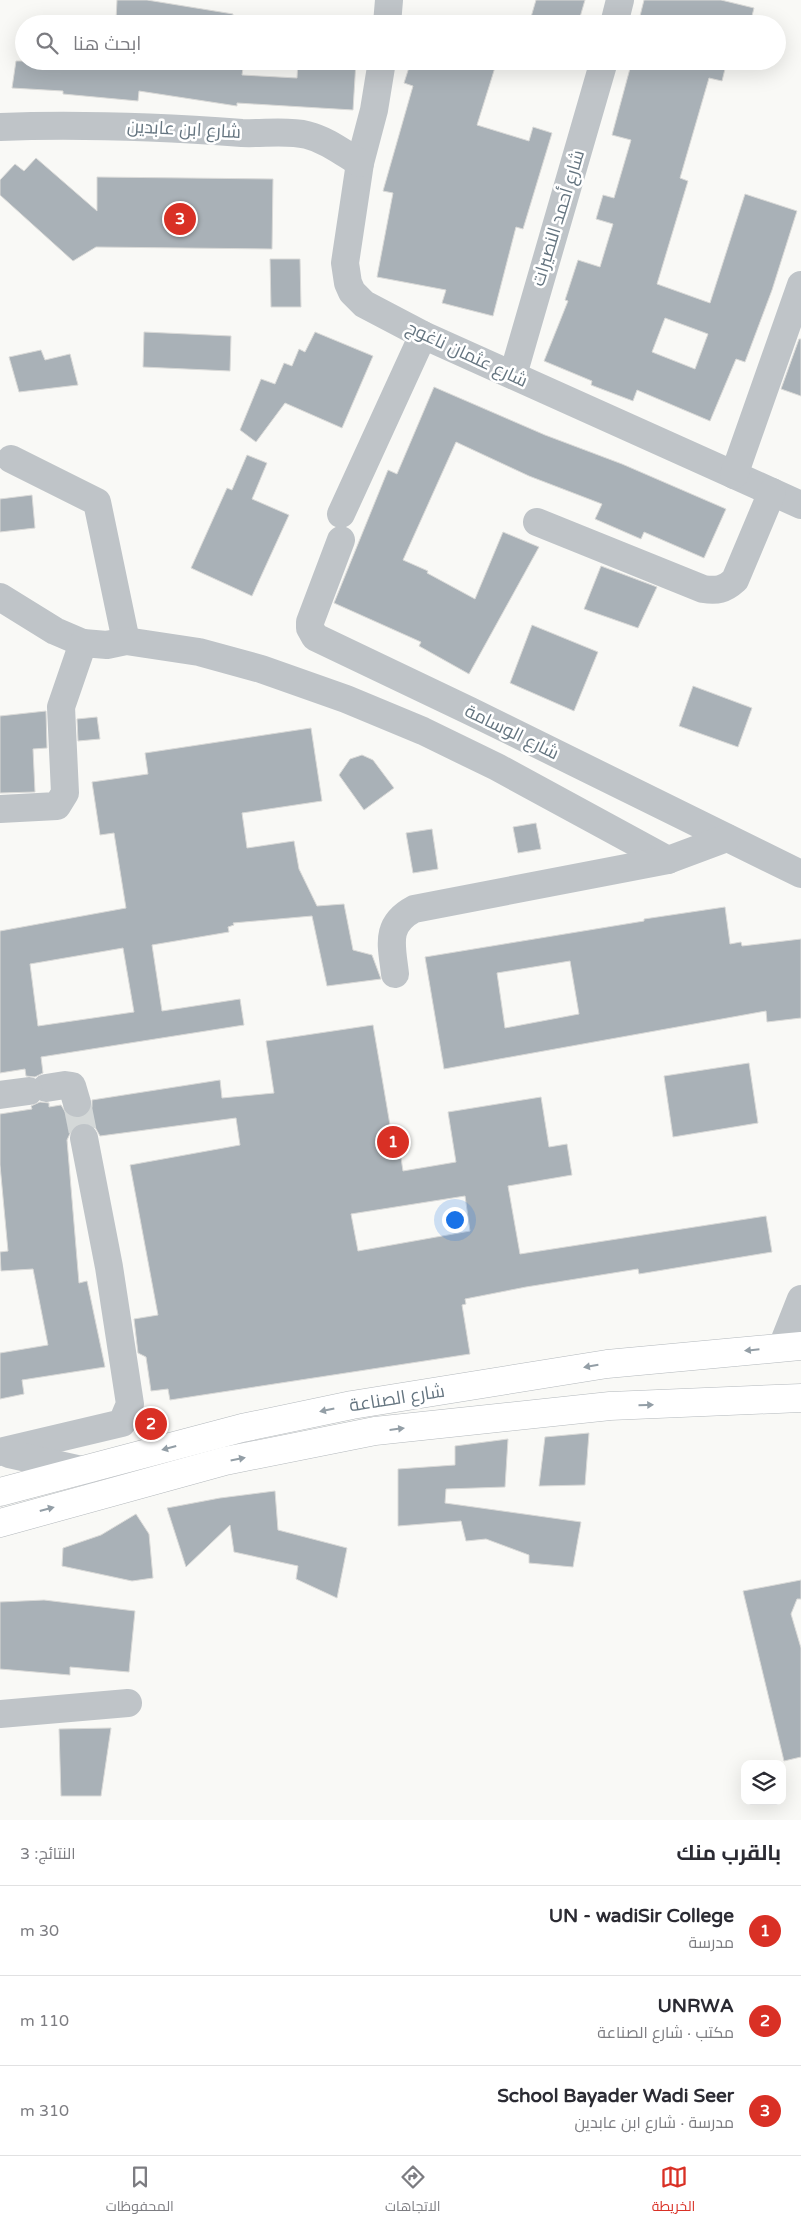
<!DOCTYPE html>
<html lang="ar">
<meta charset="utf-8">
<style>
body{margin:0;font-family:"Varela Round",Cairo,sans-serif;background:#f7f7f7;color:#2b2b33;direction:rtl}
.controls{position:absolute;right:15px;bottom:15px;display:grid;overflow:hidden;border-radius:10px;box-shadow:0 5px 20px #0002}
.controls button{width:45px;height:45px;display:grid;place-items:center;padding:0;border:0;border-bottom:1px solid #e1e1e2;background:#fff;color:#2b2b33;font:25px sans-serif}
.you{position:absolute;left:454px;top:1219px;width:18px;height:18px;margin:-12px;border:4px solid #fff;border-radius:50%;background:#1a73e8;box-shadow:0 0 0 8px #1a73e833}
.badge{display:grid;place-items:center;width:32px;height:32px;border-radius:50%;background:#d93025;color:#fff;font-size:16px;font-weight:700}
.pin{position:absolute;translate:-50% -50%;border:2px solid #fff;box-shadow:0 1px 5px #0006}
.list{margin:0;padding:0;list-style:none}
h2{display:flex;justify-content:space-between;align-items:center;height:65px;margin:0;padding:0 20px;font-size:21px}
h2 small{font-size:16px;font-weight:400;color:#7c7c81}
.list li{display:grid;grid-template-columns:32px 1fr auto;gap:15px;align-items:center;box-sizing:border-box;height:90px;padding:0 20px;border-top:1px solid #e1e1e2}
.list b{display:block;font-size:19px;white-space:nowrap}
.list p{margin:0;font-size:16px;white-space:nowrap;color:#7c7c81}
.list em{font-size:16px;font-style:normal;color:#7c7c81}
.icon{flex:none;width:28px;height:28px;fill:none;stroke:currentColor;stroke-width:2;stroke-linecap:round;stroke-linejoin:round}
.map{position:relative;flex:none;width:801px;height:1820px;overflow:hidden;direction:ltr}
.search{position:absolute;background:#fff;box-shadow:0 5px 20px #0002;left:15px;right:15px;top:15px;height:55px;display:flex;align-items:center;gap:12px;box-sizing:border-box;padding:0 18px;border-radius:28px;color:#7c7c81;font-size:19px}
.sheet{height:335px;background:#fff}
nav{display:flex;justify-content:space-around;align-items:center;box-sizing:border-box;height:70px;border-top:1px solid #e1e1e2;background:#fff;font-size:14px;color:#7c7c81}
nav a{display:grid;justify-items:center;gap:2px}
nav .on{color:#d93025}
.map>svg:first-child{display:block}
.building{fill:#a9b1b7;stroke:#dadad8;fill-rule:evenodd}
.lines{fill:none;stroke-linecap:round;stroke-linejoin:round}
.minor-tunnel{stroke:#d4d8d8;stroke-width:28;stroke-dasharray:28 14;stroke-linecap:butt}
.major-casing{stroke:#b3b8bc;stroke-width:29}
.minor{stroke:#bfc4c8;stroke-width:28}
.major{stroke:#fff;stroke-width:28}
.oneway{fill:#939ea6}
.labels{text-anchor:middle;dominant-baseline:central;stroke-width:5;stroke-linejoin:round;paint-order:stroke}
.street-label{font-size:18px;fill:#657580;stroke:#fff}
</style>
<div class="map">
<svg width="801" height="1820" viewBox="0 0 801 1820">
<rect width="100%" height="100%" fill="#f9f9f6"/>
<!-- building -->
<g class="building">
<path d="M117,0H147L233,14L232,24H158L116,20Z"/>
<path d="M536,0H585L578,24H556L531,17Z"/>
<path d="M644,0H721L754,8L750,24H638Z"/>
<path d="M16,61H244L242,75L297,78L298,61H356L353,110L237,103V106L139,91L138,101L63,94V91L12,88Z"/>
<path d="M411,61H497L477,125L529,141L533,127L552,133L523,229L516,227L493,316L442,303L446,290L377,277L393,193L383,191L413,86L404,83Z"/>
<path d="M632,61H727L722,81L709,78L680,178L688,181L657,284L710,303L745,194L797,211L772,290L745,362L736,359L710,421L637,390L633,401L591,385L592,381L544,361L568,301L565,300L578,260L600,267L613,224L596,219L603,195L614,198L631,140L612,135ZM665,318L708,334L695,369L652,352Z"/>
<path d="M36,158L97,211V177L273,179L272,249L96,247L73,261L0,195V180L15,164L24,171Z"/>
<path d="M270,259H300L301,307H271Z"/>
<path d="M144,332L231,336L230,371L143,367Z"/>
<path d="M315,332L373,356L342,428L285,403L256,442L240,430L261,379L275,384L284,363L292,366L299,349L305,352Z"/>
<path d="M799,339H801V396L781,389Z"/>
<path d="M41,350L45,360L70,354L78,385L19,392L9,357Z"/>
<path d="M434,387L545,435L622,464L726,509L704,558L644,532L641,539L595,519L602,504L529,476L456,442L403,560L428,571L427,573L475,599L503,532L539,547L469,674L419,646L421,642L334,603L388,470L397,474Z"/>
<path d="M247,455L267,463L252,499L289,515L252,596L191,568L227,488L232,490Z"/>
<path d="M32,495L35,528L0,532V499Z"/>
<path d="M601,566L657,587L638,628L584,609Z"/>
<path d="M532,625L598,652L574,711L510,683Z"/>
<path d="M693,686L752,708L738,747L679,726Z"/>
<path d="M46,711L47,748L33,749L35,792L0,793V716Z"/>
<path d="M97,717L100,739L78,741L77,719Z"/>
<path d="M311,728L322,801L242,813L247,848L294,841L299,869L317,906L344,904L353,950L372,955L381,979L327,986L312,916L233,923L234,925L228,927L229,932L152,945L162,1011L240,999L244,1025L41,1057L43,1073L35,1077L26,1076L25,1069L0,1073V931L126,908L114,833L100,835L92,782L148,774L145,753ZM123,948L134,1012L38,1026L30,964Z"/>
<path d="M362,755L373,760L394,788L364,810L339,775L350,759Z"/>
<path d="M536,823L541,849L518,853L513,827Z"/>
<path d="M432,829L438,869L413,873L406,833Z"/>
<path d="M725,907L730,944L741,942L742,946L801,939V1018L767,1022L766,1011L444,1069L425,957L644,921V919ZM570,961L579,1014L505,1028L497,973Z"/>
<path d="M373,1025L390,1125H396L403,1171L456,1162L448,1112L541,1097L549,1147L567,1144L572,1175L508,1186L520,1254L766,1216L772,1252L639,1274L638,1269L526,1287L465,1299L466,1304L462,1305L470,1354L170,1400L168,1389L151,1391L146,1357L138,1353L134,1319L158,1315L130,1165L240,1145L236,1118L100,1136L95,1127L90,1123H82L73,1127L67,1140L79,1283L87,1281L105,1367L22,1380L24,1394L0,1399V1353L48,1345L33,1269L1,1271L0,1252L8,1251L0,1165V1114L32,1109L31,1106L40,1102L49,1103V1107L61,1105L67,1115L73,1118H81L89,1113L92,1107V1100L220,1080L222,1098L274,1093L266,1041ZM465,1196L470,1231L358,1251L351,1214Z"/>
<path d="M749,1063L758,1123L673,1137L664,1076Z"/>
<path d="M589,1433L585,1485L539,1486L545,1437Z"/>
<path d="M508,1439L505,1487L446,1489L445,1503L581,1522L573,1567L529,1563V1555L486,1539L466,1541L461,1521L398,1526V1469L455,1465V1446Z"/>
<path d="M275,1491L278,1530L347,1548L337,1598L296,1579L298,1566L234,1552L230,1525L186,1567L167,1508L220,1498Z"/>
<path d="M136,1514L149,1534L153,1578L132,1581L62,1566L63,1548L101,1535Z"/>
<path d="M801,1580V1599H797L791,1614L801,1648V1757L784,1761L743,1591Z"/>
<path d="M44,1600L135,1611L129,1672L70,1667V1675L0,1669V1602Z"/>
<path d="M111,1728L101,1796H61L59,1729Z"/>
</g>
<g class="lines">
<!-- minor-tunnel -->
<path class="minor-tunnel" d="M77,1103L84,1138"/>
<!-- major casing -->
<g class="major-casing">
<g id="major">
<path d="M0,1492L242,1428L352,1405L607,1364L801,1346"/>
<path d="M0,1523L225,1461L375,1431L610,1406L801,1398"/>
</g>
</g>
<!-- minor -->
<g class="minor">
<path d="M387,24L389,0"/>
<path d="M614,24L620,0"/>
<path d="M382,61L374,110L360,163L345,263L348,283L352,292L364,304L423,335L801,505"/>
<path d="M0,127C81,124 161,127 242,133C263,134 287,130 307,135C327,140 342,152 360,163"/>
<path d="M513,375L604,61"/>
<path d="M11,459L97,502L126,641"/>
<path d="M734,475L801,285"/>
<path d="M341,514L423,335"/>
<path d="M537,522L703,589C717,591 724,590 735,580L772,492"/>
<path d="M341,540L310,622V628L315,637L470,711L801,874"/>
<path d="M0,597L55,631L83,643"/>
<path d="M0,809L57,806L65,793L61,707L83,643L107,645L126,641L199,652L261,669L346,699L423,731L497,767L668,860"/>
<path d="M395,974C392,946 384,925 414,909L668,860L727,838"/>
<path d="M46,1088L65,1085L72,1086L77,1103"/>
<path d="M0,1095L29,1091"/>
<path d="M782,1347L801,1299"/>
<path d="M0,1452L122,1423L130,1404L109,1267L84,1138"/>
<path d="M9,1454L86,1471"/>
<path d="M0,1714L128,1703"/>
</g>
<!-- major -->
<use href="#major" class="major"/>
</g>
<!-- one-way arrows -->
<defs><path id="oneway-solid" d="M-6-.8H1V-3.2L6.5 0L1 3.2V.8H-6Z" transform="scale(1.25)"/></defs>
<g class="oneway">
<use href="#oneway-solid" transform="translate(752 1350) rotate(174)"/>
<use href="#oneway-solid" transform="translate(591 1366) rotate(170)"/>
<use href="#oneway-solid" transform="translate(646 1405) rotate(-2)"/>
<use href="#oneway-solid" transform="translate(327 1410) rotate(168)"/>
<use href="#oneway-solid" transform="translate(397 1429) rotate(-7)"/>
<use href="#oneway-solid" transform="translate(169 1448) rotate(165)"/>
<use href="#oneway-solid" transform="translate(238 1459) rotate(-11)"/>
<use href="#oneway-solid" transform="translate(47 1509) rotate(-15)"/>
</g>
<g class="labels">
<!-- street labels -->
<g class="street-label">
<text transform="translate(184 129) rotate(3)">شارع ابن عابدين</text>
<text transform="translate(558 218) rotate(-73)">شارع أحمد النصيرات</text>
<text transform="translate(467 354) rotate(25)">شارع عثمان ناغوج</text>
<text transform="translate(512 732) rotate(26)">شارع الوسامة</text>
<text transform="translate(397 1398) rotate(-9)">شارع الصناعة</text>
</g>
</g>
</svg>
<div class="controls">
<button><svg class="icon" aria-label="layers" viewBox="0 0 24 24"><path d="M12 4l9 5-9 5-9-5zM3 14l9 5 9-5"/></svg></button>
</div>
<div class="you"></div>
<div class="pin badge" style="left:393px;top:1142px">1</div>
<div class="pin badge" style="left:151px;top:1424px">2</div>
<div class="pin badge" style="left:180px;top:219px">3</div>
<div class="search"><svg class="icon" aria-label="search" viewBox="0 0 24 24"><circle cx="10" cy="10" r="6"/><path d="M15 15l6 6"/></svg>ابحث هنا</div>
</div>
<section class="sheet">
<h2>بالقرب منك<small>النتائج: 3</small></h2>
<ul class="list">
<li><span class="badge">1</span><div><b>UN - wadiSir College</b><p>مدرسة</p></div><em>30 m</em></li>
<li><span class="badge">2</span><div><b>UNRWA</b><p>مكتب · شارع الصناعة</p></div><em>110 m</em></li>
<li><span class="badge">3</span><div><b>School Bayader Wadi Seer</b><p>مدرسة · شارع ابن عابدين</p></div><em>310 m</em></li>
</ul>
</section>
<nav>
<a class="on"><svg class="icon" aria-label="map" viewBox="0 0 24 24"><path d="M3 6l6-2 6 2 6-2v14l-6 2-6-2-6 2zM9 4v14M15 6v14"/></svg>الخريطة</a>
<a><svg class="icon" aria-label="directions" viewBox="0 0 24 24"><path d="M12 3l9 9-9 9-9-9zM9 14v-3h6M13 9l2 2-2 2"/></svg>الاتجاهات</a>
<a><svg class="icon" aria-label="saved" viewBox="0 0 24 24"><path d="M7 4h10v16l-5-4-5 4z"/></svg>المحفوظات</a>
</nav>
